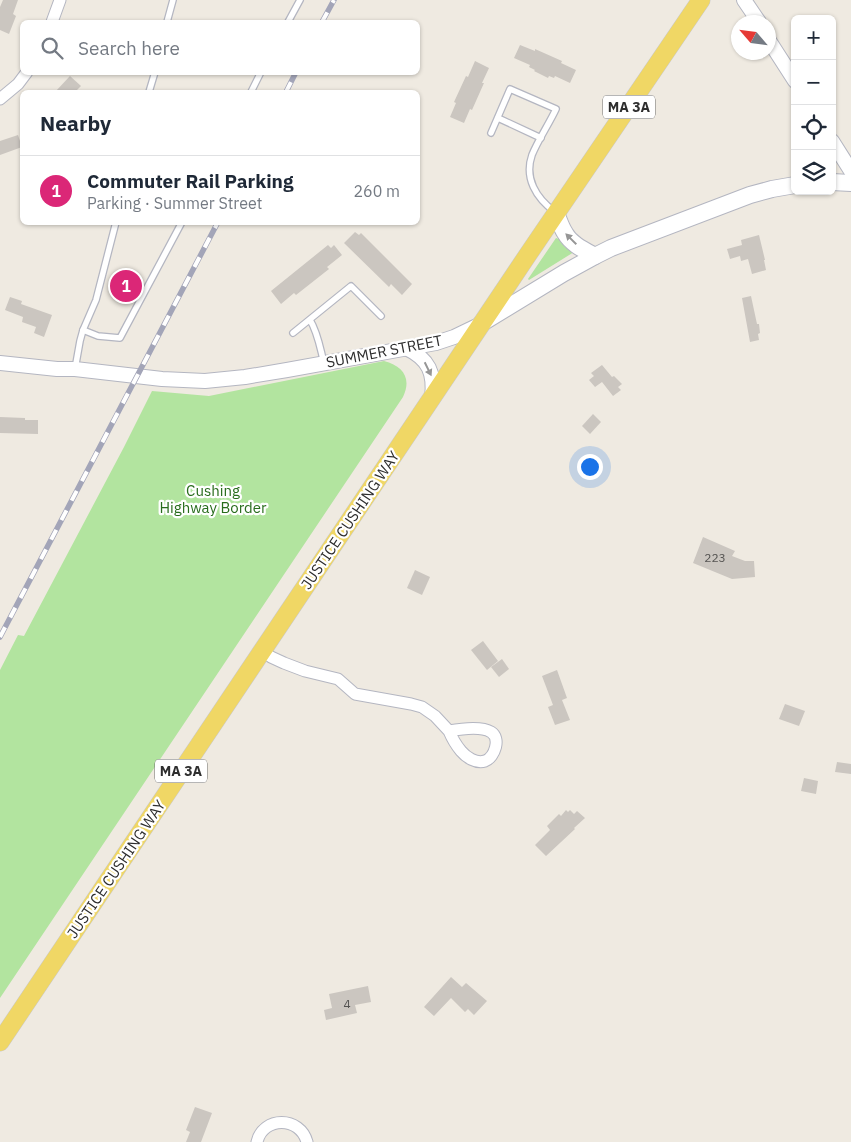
<!DOCTYPE html>
<meta charset="utf-8">
<style>
body{margin:0;font-family:"IBM Plex Sans",sans-serif;background:#f6f6f7;color:#1f2937}
.controls{position:absolute;right:15px;top:15px;display:grid;overflow:hidden;border-radius:8px;box-shadow:0 1px 4px #0004}
.controls button{width:45px;height:45px;display:grid;place-items:center;padding:0;border:0;border-bottom:1px solid #e0e1e3;background:#fff;color:#1f2937;font:25px sans-serif}
.compass{position:absolute;left:731px;top:15px;width:45px;height:45px;border-radius:50%;background:#fff;box-shadow:0 1px 4px #0004;rotate:298deg}
.you{position:absolute;left:589px;top:466px;width:18px;height:18px;margin:-12px;border:4px solid #fff;border-radius:50%;background:#1a73e8;box-shadow:0 0 0 8px #1a73e833}
.badge{display:grid;place-items:center;width:32px;height:32px;border-radius:50%;background:#db2777;color:#fff;font-size:16px;font-weight:700}
.pin{position:absolute;translate:-50% -50%;border:2px solid #fff;box-shadow:0 1px 5px #0006}
.list{margin:0;padding:0;list-style:none}
h2{display:flex;justify-content:space-between;align-items:center;height:65px;margin:0;padding:0 20px;font-size:21px}
h2 small{font-size:16px;font-weight:400;color:#747a83}
.list li{display:grid;grid-template-columns:32px 1fr auto;gap:15px;align-items:center;box-sizing:border-box;height:70px;padding:0 20px;border-top:1px solid #e0e1e3}
.list b{display:block;font-size:19px;white-space:nowrap}
.list p{margin:0;font-size:16px;white-space:nowrap;color:#747a83}
.list em{font-size:16px;font-style:normal;color:#747a83}
.icon{flex:none;width:28px;height:28px;fill:none;stroke:currentColor;stroke-width:2;stroke-linecap:round;stroke-linejoin:round}
.map{position:relative;flex:none;width:851px;height:1142px;overflow:hidden}
.search{position:absolute;background:#fff;box-shadow:0 1px 4px #0004;left:20px;top:20px;width:400px;height:55px;display:flex;align-items:center;gap:12px;box-sizing:border-box;padding:0 18px;border-radius:8px;color:#747a83;font-size:19px}
.panel{position:absolute;background:#fff;box-shadow:0 1px 4px #0004;left:20px;top:90px;width:400px;height:135px;border-radius:8px}
.map>svg:first-child{display:block}
.green{fill:#b2e49f}
.building{fill:#cbc6c0}
.lines{fill:none;stroke-linecap:round;stroke-linejoin:round}
.service-casing{stroke:#b4b6c1;stroke-width:8}
.minor-casing{stroke:#b4b6c1;stroke-width:13}
.tertiary-casing{stroke:#b4b6c1;stroke-width:16}
.secondary-casing{stroke:#b4b6c1;stroke-width:18}
.primary-casing{stroke:#c9c9c9;stroke-width:19}
.service{stroke:#fff;stroke-width:5.5}
.minor{stroke:#fff;stroke-width:11}
.tertiary{stroke:#fff;stroke-width:14}
.secondary{stroke:#fff;stroke-width:16}
.primary{stroke:#f0d765;stroke-width:18}
.rail-casing{stroke:#a3a5b8;stroke-width:5.5}
.rail{stroke:#fff;stroke-width:4;stroke-dasharray:11;stroke-linecap:butt}
.oneway{fill:#969696}
.labels{text-anchor:middle;dominant-baseline:central;stroke-width:4.5;stroke-linejoin:round;paint-order:stroke}
.number-label{font-size:12px;fill:#555452}
.shield{fill:#fff;stroke:#6d6d6d;stroke-width:1}
.shield-label{font-size:14px;font-weight:bold;fill:#2e2e2e}
.street-label{font-size:15px;fill:#2e2e2e;stroke:#fff}
.park-label{font-size:15px;fill:#286c1c;stroke:#fff}
</style>
<div class="map">
<svg width="851" height="1142" viewBox="0 0 851 1142">
<rect width="100%" height="100%" fill="#efeae1"/>
<!-- green -->
<g class="green">
<path d="M556,238L559,239L565,247L574,252L529,280L528,279Z"/>
<path d="M384,361C403,366 412,378 403,397L0,998V670L18,635L24,636L124,447L152,391L209,396Z"/>
</g>
<!-- building -->
<g class="building">
<path d="M3,0H18L13,14L16,16L9,34L0,30V7Z"/>
<path d="M520,45L535,51V49L562,61L561,63L576,70L570,83L555,76L554,78L549,76L548,78L534,71L535,70L529,67L530,65L514,58Z"/>
<path d="M475,61L489,68L482,83H484L472,110L470,109L464,123L450,117L456,103L454,102L466,76L468,77Z"/>
<path d="M70,76L81,86L75,92H55Z"/>
<path d="M18,135L22,147L0,155V141Z"/>
<path d="M355,232L359,235L361,233L412,284L402,295L391,284L389,287L344,243Z"/>
<path d="M759,235L765,260H764L766,270L752,274L748,259L741,261L740,256L730,259L727,249L742,245L741,240Z"/>
<path d="M328,245L331,248L334,245L342,255L327,267L329,269L296,295L294,293L281,304L271,291Z"/>
<path d="M751,296L757,324H759L760,333L758,334L759,340L750,342L742,298Z"/>
<path d="M10,297L22,301L21,304L52,315L44,337L34,333L36,327L22,322L23,317L5,310Z"/>
<path d="M602,365L612,377L614,376L622,384L618,387L621,390L613,396L602,382L595,387L589,380L594,376L591,373Z"/>
<path d="M593,414L601,422L590,434L582,426Z"/>
<path d="M0,417L25,418V420H38V434L0,433Z"/>
<path d="M703,537L735,551L732,556L745,561H754L755,577L732,579L693,563Z"/>
<path d="M415,570L430,577L422,595L407,588Z"/>
<path d="M483,641L498,661L487,670L471,650Z"/>
<path d="M502,659L509,669L499,677L491,667Z"/>
<path d="M557,670L567,698L562,700L570,720L555,725L548,707L553,705L542,676Z"/>
<path d="M785,704L805,711L799,726L779,719Z"/>
<path d="M837,762L851,764V774L835,772Z"/>
<path d="M804,778L818,781L816,794L801,791Z"/>
<path d="M566,810L568,812L570,810L574,814L577,811L585,818L574,828L575,829L546,856L535,845L550,830L547,826L559,814L561,816Z"/>
<path d="M451,977L462,987L466,983L487,1001L474,1015L468,1009L465,1012L451,998L434,1016L424,1007Z"/>
<path d="M368,986L371,1002L355,1005L357,1013L326,1020L324,1010L332,1008L329,994Z"/>
<path d="M195,1107L212,1113L201,1142H186L190,1132L186,1130Z"/>
</g>
<g class="lines">
<!-- service casing -->
<g class="service-casing">
<g id="service">
<path d="M167,22L173,0"/>
<path d="M288,22L300,0"/>
<path d="M149,92L155,72"/>
<path d="M251,92L261,72"/>
<path d="M498,118L541,138"/>
<path d="M491,133L510,89L556,109C549,124 538,140 532,155C524,178 536,198 555,212"/>
<path d="M310,320C318,333 320,348 324,363"/>
<path d="M83,330L98,336L120,338L182,222"/>
<path d="M293,333L351,286L381,316"/>
<path d="M75,369L80,341L83,330L96,300L116,222"/>
</g>
</g>
<!-- minor casing -->
<g class="minor-casing">
<g id="minor">
<path d="M52,22L60,0"/>
<path d="M0,99L18,84L27,72"/>
<path d="M262,651L271,657L284,663L305,671L338,679L355,694L411,704L422,707L435,716L449,731C460,729 481,726 491,732C501,738 495,757 485,761C476,764 466,757 461,751C456,745 452,738 449,731"/>
<path d="M257,1142C263,1116 300,1116 307,1142"/>
</g>
</g>
<!-- tertiary casing -->
<g class="tertiary-casing">
<g id="tertiary">
<path d="M744,0L759,22"/>
<path d="M768,39L795,81"/>
<path d="M832,141L851,171"/>
<path d="M406,348C429,359 435,373 432,398"/>
<path d="M0,363L57,369H75L162,379L205,381L245,377L287,370L436,343L454,337L481,324"/>
</g>
</g>
<!-- secondary casing -->
<g class="secondary-casing">
<g id="secondary">
<path d="M832,182L851,183"/>
<path d="M556,213C559,220 561,227 565,233C571,244 584,250 595,256"/>
<path d="M482,323L564,273L595,256L611,248L750,195L772,189L795,185"/>
</g>
</g>
<!-- primary casing -->
<g class="primary-casing">
<path id="primary" d="M0,1042L529,253L701,0"/>
</g>
<!-- service -->
<use href="#service" class="service"/>
<!-- minor -->
<use href="#minor" class="minor"/>
<!-- tertiary -->
<use href="#tertiary" class="tertiary"/>
<!-- secondary -->
<use href="#secondary" class="secondary"/>
<!-- primary -->
<use href="#primary" class="primary"/>
<!-- rail casing -->
<g class="rail-casing">
<g id="rail">
<path d="M322,22L334,0"/>
<path d="M286,92L296,72"/>
<path d="M0,637L218,222"/>
</g>
</g>
<!-- rail -->
<use href="#rail" class="rail"/>
</g>
<!-- one-way arrows -->
<defs><path id="oneway-solid" d="M-6-.8H1V-3.2L6.5 0L1 3.2V.8H-6Z" transform="scale(1.25)"/></defs>
<g class="oneway">
<use href="#oneway-solid" transform="translate(571 239) rotate(-135)"/>
<use href="#oneway-solid" transform="translate(428 369) rotate(64)"/>
</g>
<g class="labels">
<!-- number labels -->
<g class="number-label">
<text x="715" y="557">223</text>
<text x="347" y="1003">4</text>
</g>
<!-- shield labels -->
<g class="shield">
<rect x="603" y="95.5" width="52" height="23" rx="4"/>
<rect x="155" y="759.5" width="52" height="23" rx="4"/>
</g>
<g class="shield-label">
<text x="629" y="107">MA 3A</text>
<text x="181" y="771">MA 3A</text>
</g>
<!-- street labels -->
<g class="street-label">
<text transform="translate(384 351) rotate(-11)">SUMMER STREET</text>
<text transform="translate(350 520) rotate(-56)">JUSTICE CUSHING WAY</text>
<text transform="translate(116 869) rotate(-56)">JUSTICE CUSHING WAY</text>
</g>
<!-- park labels -->
<g class="park-label">
<text x="213" y="490">Cushing<tspan x="213" dy="17">Highway Border</tspan></text>
</g>
</g>
</svg>
<div class="controls">
<button>+</button>
<button>−</button>
<button><svg class="icon" aria-label="locate" viewBox="0 0 24 24"><circle cx="12" cy="12" r="6"/><path d="M12 2v4M12 18v4M2 12h4M18 12h4"/></svg></button>
<button><svg class="icon" aria-label="layers" viewBox="0 0 24 24"><path d="M12 4l9 5-9 5-9-5zM3 14l9 5 9-5"/></svg></button>
</div>
<svg class="compass" viewBox="-18 -18 36 36"><path d="M0-13l5 13h-10z" fill="#e53935"/><path d="M0 13l5-13h-10z" fill="#747a83"/></svg>
<div class="you"></div>
<div class="pin badge" style="left:126px;top:286px">1</div>
<div class="search"><svg class="icon" aria-label="search" viewBox="0 0 24 24"><circle cx="10" cy="10" r="6"/><path d="M15 15l6 6"/></svg>Search here</div>
<section class="panel">
<h2>Nearby<small></small></h2>
<ul class="list">
<li><span class="badge">1</span><div><b>Commuter Rail Parking</b><p>Parking · Summer Street</p></div><em>260 m</em></li>
</ul>
</section>
</div>
